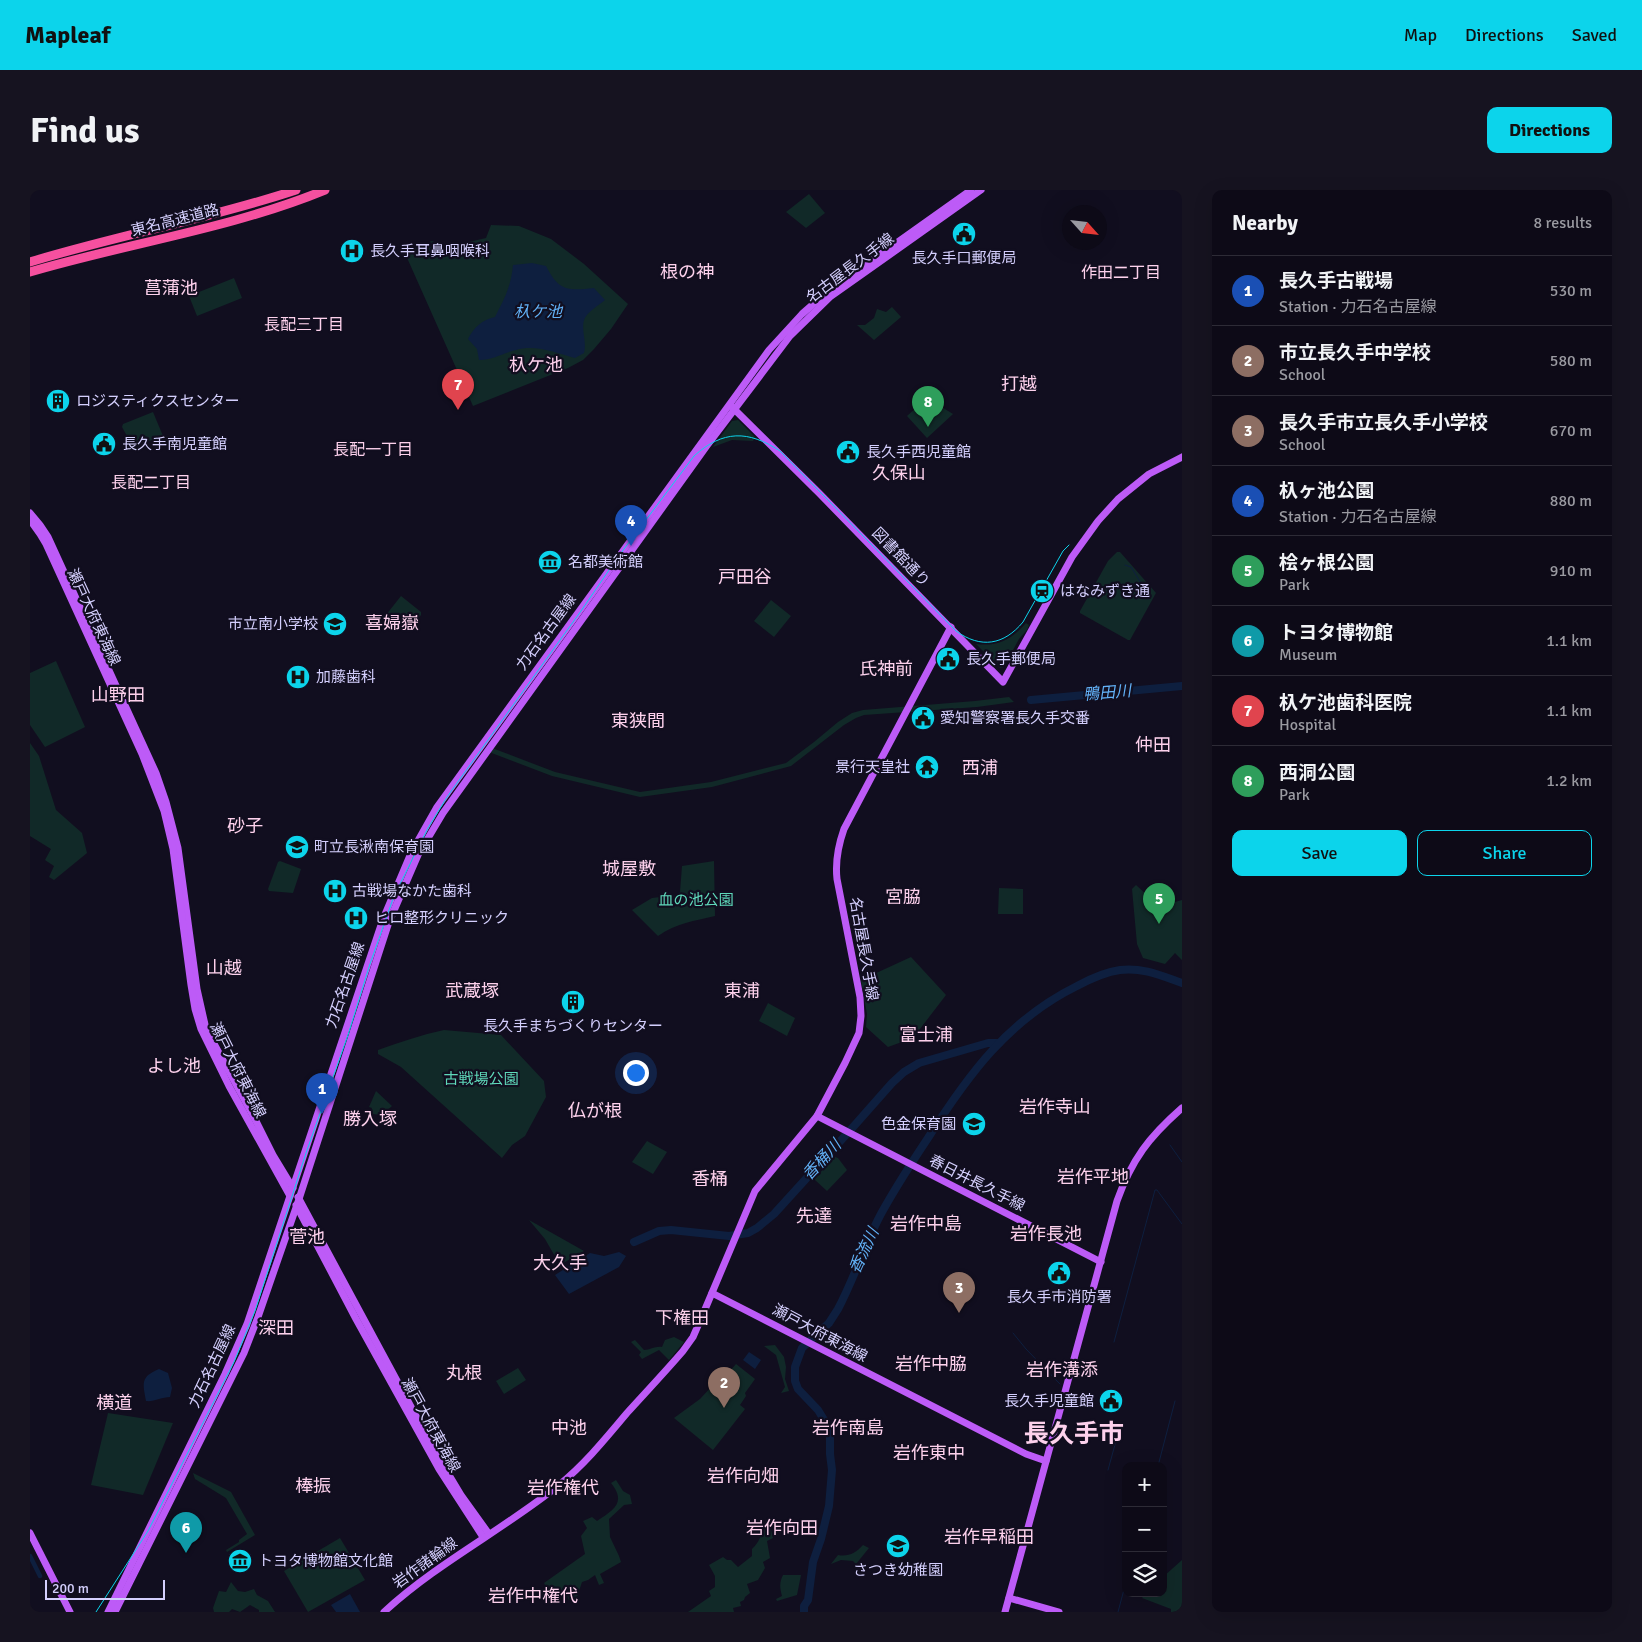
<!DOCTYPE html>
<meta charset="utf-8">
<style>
body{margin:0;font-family:Signika,"Noto Sans JP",sans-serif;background:#161320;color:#f1f3f6}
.controls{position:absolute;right:15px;bottom:15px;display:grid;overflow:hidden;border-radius:10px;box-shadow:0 5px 20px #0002}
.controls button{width:45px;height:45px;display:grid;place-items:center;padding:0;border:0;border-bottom:1px solid #2d2b36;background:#0d0a17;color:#f1f3f6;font:25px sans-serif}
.compass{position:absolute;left:1032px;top:15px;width:45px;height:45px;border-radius:50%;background:#0d0a17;box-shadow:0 5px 20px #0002;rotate:117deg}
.scale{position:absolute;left:15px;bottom:12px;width:120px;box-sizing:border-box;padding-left:5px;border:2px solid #d4cffd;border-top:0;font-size:14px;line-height:18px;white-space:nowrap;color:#d4cffd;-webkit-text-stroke:4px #110e1f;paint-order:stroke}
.you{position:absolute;left:605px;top:882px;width:18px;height:18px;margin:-12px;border:4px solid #fff;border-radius:50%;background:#1a73e8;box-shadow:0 0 0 8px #1a73e833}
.badge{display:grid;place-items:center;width:32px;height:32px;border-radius:50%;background:#0cd4eb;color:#fff;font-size:16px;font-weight:700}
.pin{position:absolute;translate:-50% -41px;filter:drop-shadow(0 1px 2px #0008)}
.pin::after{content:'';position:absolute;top:26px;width:18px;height:15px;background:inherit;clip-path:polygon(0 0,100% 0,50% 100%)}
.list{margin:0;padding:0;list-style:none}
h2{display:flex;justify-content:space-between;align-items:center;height:65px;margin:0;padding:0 20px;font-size:21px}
h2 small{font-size:16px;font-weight:400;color:#9a9aa1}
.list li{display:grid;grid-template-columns:32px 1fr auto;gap:15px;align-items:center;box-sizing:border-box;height:70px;padding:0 20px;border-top:1px solid #2d2b36}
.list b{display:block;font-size:19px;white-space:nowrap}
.list p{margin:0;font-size:16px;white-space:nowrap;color:#9a9aa1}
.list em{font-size:16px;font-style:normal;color:#9a9aa1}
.actions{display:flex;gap:10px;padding:15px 20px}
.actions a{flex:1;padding:11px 0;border:1px solid #0cd4eb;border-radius:10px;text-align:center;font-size:18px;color:#0cd4eb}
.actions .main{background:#0cd4eb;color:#111}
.icon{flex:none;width:28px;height:28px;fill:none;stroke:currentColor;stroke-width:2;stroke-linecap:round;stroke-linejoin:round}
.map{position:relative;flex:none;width:1152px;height:1422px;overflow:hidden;border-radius:10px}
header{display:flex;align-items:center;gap:30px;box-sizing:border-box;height:70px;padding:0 25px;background:#0cd4eb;color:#111}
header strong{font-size:24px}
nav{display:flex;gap:28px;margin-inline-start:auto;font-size:18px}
.intro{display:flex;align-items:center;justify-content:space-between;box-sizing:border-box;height:120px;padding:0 30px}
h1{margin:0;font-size:35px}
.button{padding:12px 22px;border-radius:10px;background:#0cd4eb;color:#111;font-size:18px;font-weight:700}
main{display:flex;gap:30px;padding:0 30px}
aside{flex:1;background:#0d0a17;border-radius:10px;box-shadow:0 5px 20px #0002}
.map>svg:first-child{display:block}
.green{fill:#112928}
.water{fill:#0e1f3f}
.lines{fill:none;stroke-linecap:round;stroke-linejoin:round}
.stream{stroke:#0e1f3f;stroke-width:1}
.canal{stroke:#0e1f3f;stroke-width:4.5}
.river{stroke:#0e1f3f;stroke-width:8}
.major{stroke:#bd5bf7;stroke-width:7}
.highway{stroke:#f6509f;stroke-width:9}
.tram{stroke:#0cd4eb;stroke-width:1}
.labels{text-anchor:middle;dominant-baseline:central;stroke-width:4.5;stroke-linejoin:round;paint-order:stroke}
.street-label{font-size:15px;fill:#d4cffd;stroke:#110e1f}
.poi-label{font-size:15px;fill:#d4cffd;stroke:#110e1f;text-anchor:start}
.park-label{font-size:15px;fill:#5fd8ba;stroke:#110e1f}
.neighbourhood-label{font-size:16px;fill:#fdd1ec;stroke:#110e1f}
.water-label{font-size:16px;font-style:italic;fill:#62b1f7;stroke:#110e1f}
.quarter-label{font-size:18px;fill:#fdd1ec;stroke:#110e1f}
.town-label{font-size:25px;font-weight:bold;fill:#fdd1ec;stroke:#110e1f}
</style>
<header>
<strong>Mapleaf</strong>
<nav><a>Map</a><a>Directions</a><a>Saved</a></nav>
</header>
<div class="intro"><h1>Find us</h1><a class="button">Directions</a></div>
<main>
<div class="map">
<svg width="1152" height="1422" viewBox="0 0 1152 1422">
<rect width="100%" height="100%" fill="#110e1f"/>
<!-- green -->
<g class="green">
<path d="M779,4L795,23L776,38L756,22Z"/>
<path d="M461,35L489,36L521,49L554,74L598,114L581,139L564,159L553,170L538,178L443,216L374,61L402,51L417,57L456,48Z"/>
<path d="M204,88L212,108L167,126L159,106Z"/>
<path d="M862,117L871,127L844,150L827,135H835L844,128L847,119L856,122Z"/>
<path d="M897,208L923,224L897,248L877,226Z"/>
<path d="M123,222L133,246L103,257L92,237L93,234Z"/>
<path d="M708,230L725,247L723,251L702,250L683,257L702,231Z"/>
<path d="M1087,362H1090L1126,403L1100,450H1098L1050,423V421L1078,371Z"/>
<path d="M371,406L391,422V425L378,440H375L356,425Z"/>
<path d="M741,410L761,426L744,447L724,431Z"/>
<path d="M996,433L999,435L997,440L989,449L974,477L970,478L946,454C968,457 982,449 996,433Z"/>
<path d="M26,471L55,537L15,557L0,535V483Z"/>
<path d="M979,507L984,512L947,517L834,525L826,528L814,535L761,576L682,597L610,607L522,586L459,562L462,558L525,582L610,602L681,592L756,573L784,552L808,532L822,523L833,520L945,511Z"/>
<path d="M0,553L9,566L26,620L52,643L57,663L24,690L19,687L24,676L15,670L21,659L0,646Z"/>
<path d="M250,671L271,679L263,703L239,701L238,699L248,672Z"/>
<path d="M684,671L685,726C664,731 647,733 628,746L602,720L622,708L647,705L650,702L652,676Z"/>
<path d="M1106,695L1120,708V712C1131,718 1141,713 1152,710V770L1145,763L1135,774L1113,768L1107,754L1102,699Z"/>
<path d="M969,698L993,699V724H968Z"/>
<path d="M881,767L916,805L883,848L858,857L836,837L837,824L831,790Z"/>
<path d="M738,813L765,828L757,846L729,831Z"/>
<path d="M414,840L471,845L514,891L516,907L495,946L482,955L472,968L371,877L348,864V860C370,852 391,845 414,840Z"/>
<path d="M346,901L362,916C355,922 349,927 340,923L342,918L339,917Z"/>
<path d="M617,951L637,962L623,984L602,972Z"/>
<path d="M805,967L808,968L817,980L797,1001L784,989Z"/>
<path d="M499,1030L554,1061L530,1075L515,1049Z"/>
<path d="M644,1147L654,1152L639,1170L629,1160L612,1169L609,1165L611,1162L601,1152L605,1150L614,1160C620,1160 625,1156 632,1157L635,1150Z"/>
<path d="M745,1155L754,1167L756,1177L755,1189L759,1201L751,1203L755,1197L746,1165L734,1156Z"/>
<path d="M706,1174L725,1189L715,1203L716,1206L710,1215L715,1219L683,1260L644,1228L670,1209L684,1194L688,1195Z"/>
<path d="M488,1178L496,1190L474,1204L466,1191Z"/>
<path d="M78,1223L143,1233L113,1305L61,1295Z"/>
<path d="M163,1283L201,1302L225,1345L197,1362L196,1360L209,1352V1350L217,1344L196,1308L165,1289Z"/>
<path d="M586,1290L593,1301L600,1305L602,1314L594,1315L579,1329L580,1347L589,1366L591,1372L570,1384L574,1393L569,1395L565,1385L558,1390L552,1392L547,1407L539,1410L534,1400L522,1406L514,1393L555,1364L551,1346L557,1338L553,1331L562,1327L567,1331C583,1320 597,1313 581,1293Z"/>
<path d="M739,1332L743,1348L737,1351L740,1368L733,1372L735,1378L728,1390L717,1394L720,1403L715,1407L714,1410L710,1412L711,1416L703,1418L704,1422H658L681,1406L679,1401L685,1397V1386L679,1375L693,1367L697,1370H701L708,1377L722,1366V1359C730,1351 731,1347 732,1336Z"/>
<path d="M310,1348L335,1390L278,1422L254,1381Z"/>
<path d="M833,1355L839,1358L826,1374L823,1371L811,1370L801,1374L808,1365C818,1367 826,1363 833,1355Z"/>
<path d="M1152,1370V1422H1141V1419L1112,1408L1116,1403H1133V1387Z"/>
<path d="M753,1385H771L767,1405L747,1411L746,1409L752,1406C750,1398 749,1393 753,1385Z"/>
<path d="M201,1392L208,1401L215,1402L224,1399L227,1405L238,1411L245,1422H229V1420L220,1415L210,1422L202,1419L199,1422H184L183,1418L189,1401L196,1402Z"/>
</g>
<!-- water -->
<g class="water">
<path d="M502,73L516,76C529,101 537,101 564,98L575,110C568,116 557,122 554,130C551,140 557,152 554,163L545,168C526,163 506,154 486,160C473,163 463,170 449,170L447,159L438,149C444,137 452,130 465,127C475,108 481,96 483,75Z"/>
<path d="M589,1062L596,1066L589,1077L539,1104L525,1085L560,1063L574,1066Z"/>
<path d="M719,1162L731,1170L725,1179L713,1170Z"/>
<path d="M129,1179L138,1183L142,1198L140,1207C132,1207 124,1212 116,1211C113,1193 110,1187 129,1179Z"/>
<path d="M320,1404L330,1422H306L301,1415Z"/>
</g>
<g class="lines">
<!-- stream -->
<g class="stream">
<path d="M1095,375L1101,377L1111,393L1118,397"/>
<path d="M1140,955L1152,972"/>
<path d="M983,1143L996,1159L1030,1194"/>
<path d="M1084,1152L1125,1000H1127L1152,1034"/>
<path d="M1128,1276L1145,1211"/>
<path d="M1078,1280L1089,1240"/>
<path d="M1088,1422L1096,1392"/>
</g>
<!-- canal -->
<path class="canal" d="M0,1366L10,1386"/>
<!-- river -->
<g class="river">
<path d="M1001,510L1152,496"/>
<path d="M604,1052L629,1041L641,1040L699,1046L718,1043L727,1038L744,1024L824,936L862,893L874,882L889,873L958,853H969"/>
<path d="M774,1422V1416L778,1410L783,1372L791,1349L799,1316L802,1280L800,1264V1244L796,1233L788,1220L768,1199L765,1191V1177L772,1158L799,1133L808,1119C825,1087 835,1053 852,1022C866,997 882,972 898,948C938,885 978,830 1047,796C1060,789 1075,782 1090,780C1112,777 1132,786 1152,793"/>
</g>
<!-- major -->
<g class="major">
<path d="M701,216L789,303L973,492L1042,367L1068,331L1088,309L1119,284L1152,267"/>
<path d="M0,323L10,335L18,347L126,583L136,612L148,658L167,799L176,839L226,931L243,965L263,998"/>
<path d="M0,330L10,344L16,354L112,564L134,621L143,659L161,795L165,819L171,839L199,896L260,1006"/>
<path d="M787,926L1071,1072"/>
<path d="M268,1007L407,1265L431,1305L459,1344"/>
<path d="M266,1015L326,1129L409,1279L453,1347"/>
<path d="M682,1103L996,1264L1016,1271"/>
<path d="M0,1343L40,1422"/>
<path d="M979,1408L1029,1422"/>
<path d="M78,1422L195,1184L217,1134L353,729L381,663L407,617L739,160L772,124L796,103L941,0"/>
<path d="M85,1422L214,1163L228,1127L269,1009L359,732L388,665L413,623L676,257L760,146L800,107L951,0"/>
<path d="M354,1422C407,1373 473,1340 529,1295C555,1274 576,1248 597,1223C616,1202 635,1182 653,1161L663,1147L676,1117L725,1001L787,926L815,873L829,843L831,826L830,807L807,689C805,671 808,656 814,639L921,437"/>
<path d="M975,1422L1087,1011C1102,969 1119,947 1152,918"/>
</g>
<!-- highway -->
<g class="highway">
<path d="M0,72C88,45 179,29 266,0"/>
<path d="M0,82C98,53 200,39 295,0"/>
</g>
<!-- tram -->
<path class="tram" d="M66,1422L118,1341L204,1172L225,1121L276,963L318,845L340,774L364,706L398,638L417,607L551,421L588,367L664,266C693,240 718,240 750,261L926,441C951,459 974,455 993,432L1033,361L1039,355"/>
</g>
<!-- icons -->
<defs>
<g id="civic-disc" transform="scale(1.25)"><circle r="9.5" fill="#0cd4eb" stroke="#110e1f"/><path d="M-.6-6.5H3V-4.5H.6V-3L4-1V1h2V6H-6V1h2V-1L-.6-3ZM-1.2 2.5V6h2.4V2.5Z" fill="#111"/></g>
<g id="hospital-disc" transform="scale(1.25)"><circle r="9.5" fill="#0cd4eb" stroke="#110e1f"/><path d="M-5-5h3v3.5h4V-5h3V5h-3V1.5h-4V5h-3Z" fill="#111"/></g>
<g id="building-disc" transform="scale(1.25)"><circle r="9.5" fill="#0cd4eb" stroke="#110e1f"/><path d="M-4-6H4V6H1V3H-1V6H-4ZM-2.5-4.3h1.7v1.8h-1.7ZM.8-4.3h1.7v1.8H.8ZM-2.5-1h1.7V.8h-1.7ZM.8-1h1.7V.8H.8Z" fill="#111"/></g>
<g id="museum-disc" transform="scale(1.25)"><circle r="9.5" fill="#0cd4eb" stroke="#110e1f"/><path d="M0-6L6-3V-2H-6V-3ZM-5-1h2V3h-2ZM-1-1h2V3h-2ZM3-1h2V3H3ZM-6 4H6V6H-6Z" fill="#111"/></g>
<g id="station-disc" transform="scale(1.25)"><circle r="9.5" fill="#0cd4eb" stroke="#110e1f"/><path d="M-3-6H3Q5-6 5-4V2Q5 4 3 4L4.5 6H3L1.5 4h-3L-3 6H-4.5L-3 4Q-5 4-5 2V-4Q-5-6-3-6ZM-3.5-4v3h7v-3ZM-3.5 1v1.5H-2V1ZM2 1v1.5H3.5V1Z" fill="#111"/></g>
<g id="school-disc" transform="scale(1.25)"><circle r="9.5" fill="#0cd4eb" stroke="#110e1f"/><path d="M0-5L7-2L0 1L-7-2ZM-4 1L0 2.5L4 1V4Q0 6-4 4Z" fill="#111"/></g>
<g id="temple-disc" transform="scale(1.25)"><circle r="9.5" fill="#0cd4eb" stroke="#110e1f"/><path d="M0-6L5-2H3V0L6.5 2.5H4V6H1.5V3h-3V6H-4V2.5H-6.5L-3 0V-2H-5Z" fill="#111"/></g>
</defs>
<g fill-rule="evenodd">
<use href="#civic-disc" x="934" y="44"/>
<use href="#hospital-disc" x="322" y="61"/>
<use href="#building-disc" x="28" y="211"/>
<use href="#civic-disc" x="74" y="254"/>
<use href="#civic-disc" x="818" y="262"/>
<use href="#museum-disc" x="520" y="372"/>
<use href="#station-disc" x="1012" y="401"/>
<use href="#school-disc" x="305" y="434"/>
<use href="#civic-disc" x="918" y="469"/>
<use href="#hospital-disc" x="268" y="487"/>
<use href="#civic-disc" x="893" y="528"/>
<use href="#temple-disc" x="897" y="577"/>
<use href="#school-disc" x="267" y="657"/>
<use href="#hospital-disc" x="305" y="701"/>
<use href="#hospital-disc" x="326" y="728"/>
<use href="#building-disc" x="543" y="812"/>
<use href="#school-disc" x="944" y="934"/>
<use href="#civic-disc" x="1029" y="1083"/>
<use href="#civic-disc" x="1081" y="1211"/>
<use href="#school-disc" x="868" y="1356"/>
<use href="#museum-disc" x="210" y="1371"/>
</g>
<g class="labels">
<!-- street labels -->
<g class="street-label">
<text transform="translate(145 30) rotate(-14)">東名高速道路</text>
<text transform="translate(820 78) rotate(-37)">名古屋長久手線</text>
<text transform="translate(871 367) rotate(46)">図書館通り</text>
<text transform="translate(64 427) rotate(65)">瀬戸大府東海線</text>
<text transform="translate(516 442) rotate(-54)">力石名古屋線</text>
<text transform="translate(834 759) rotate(80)">名古屋長久手線</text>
<text transform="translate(315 795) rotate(-71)">力石名古屋線</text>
<text transform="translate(208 880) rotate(63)">瀬戸大府東海線</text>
<text transform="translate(947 993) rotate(27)">春日井長久手線</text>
<text transform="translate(790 1143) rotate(28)">瀬戸大府東海線</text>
<text transform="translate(182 1176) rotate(-65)">力石名古屋線</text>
<text transform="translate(401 1235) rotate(61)">瀬戸大府東海線</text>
<text transform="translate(395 1373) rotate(-36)">岩作諸輪線</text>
</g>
<!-- poi labels -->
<g class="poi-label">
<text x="340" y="61">長久手耳鼻咽喉科</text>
<text x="934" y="68" text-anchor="middle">長久手口郵便局</text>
<text x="46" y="211">ロジスティクスセンター</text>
<text x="92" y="254">長久手南児童館</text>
<text x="836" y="262">長久手西児童館</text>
<text x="538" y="372">名都美術館</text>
<text x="1030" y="401">はなみずき通</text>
<text x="288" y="434" text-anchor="end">市立南小学校</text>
<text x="936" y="469">長久手郵便局</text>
<text x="286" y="487">加藤歯科</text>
<text x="910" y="528">愛知警察署長久手交番</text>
<text x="880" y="577" text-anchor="end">景行天皇社</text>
<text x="284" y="657">町立長湫南保育園</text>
<text x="322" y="701">古戦場なかた歯科</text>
<text x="344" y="728">ヒロ整形クリニック</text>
<text x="543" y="836" text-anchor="middle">長久手まちづくりセンター</text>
<text x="926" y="934" text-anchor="end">色金保育園</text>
<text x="1029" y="1107" text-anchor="middle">長久手市消防署</text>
<text x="1064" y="1211" text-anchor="end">長久手児童館</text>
<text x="228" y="1371">トヨタ博物館文化館</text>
<text x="868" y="1380" text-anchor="middle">さつき幼稚園</text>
</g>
<!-- park labels -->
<g class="park-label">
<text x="666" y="710">血の池公園</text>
<text x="451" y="889">古戦場公園</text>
</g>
<!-- neighbourhood labels -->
<g class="neighbourhood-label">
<text x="1091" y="83">作田二丁目</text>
<text x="274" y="135">長配三丁目</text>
<text x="343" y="260">長配一丁目</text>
<text x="121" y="293">長配二丁目</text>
</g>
<!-- water labels -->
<g class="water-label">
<text x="508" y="122">杁ケ池</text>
<text transform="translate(1077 503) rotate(-5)">鴨田川</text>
<text transform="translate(792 970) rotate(-47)">香桶川</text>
<text transform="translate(834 1061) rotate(-65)">香流川</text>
</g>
<!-- quarter labels -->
<g class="quarter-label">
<text x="657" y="82">根の神</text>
<text x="141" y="98">菖蒲池</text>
<text x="506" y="175">杁ケ池</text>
<text x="989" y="194">打越</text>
<text x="869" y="283">久保山</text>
<text x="715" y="387">戸田谷</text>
<text x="362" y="433">喜婦嶽</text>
<text x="856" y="479">氏神前</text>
<text x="88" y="505">山野田</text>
<text x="608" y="531">東狭間</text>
<text x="1123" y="555">仲田</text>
<text x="950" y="578">西浦</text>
<text x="215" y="636">砂子</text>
<text x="599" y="679">城屋敷</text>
<text x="873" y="707">宮脇</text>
<text x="194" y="778">山越</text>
<text x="442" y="801">武蔵塚</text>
<text x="712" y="801">東浦</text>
<text x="896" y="845">富士浦</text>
<text x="144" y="876">よし池</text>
<text x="1025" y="917">岩作寺山</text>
<text x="565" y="921">仏が根</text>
<text x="340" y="929">勝入塚</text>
<text x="1063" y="987">岩作平地</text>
<text x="680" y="989">香桶</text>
<text x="784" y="1026">先達</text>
<text x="896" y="1034">岩作中島</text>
<text x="1016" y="1044">岩作長池</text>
<text x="277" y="1047">菅池</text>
<text x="530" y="1073">大久手</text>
<text x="652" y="1128">下権田</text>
<text x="246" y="1138">深田</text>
<text x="901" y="1174">岩作中脇</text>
<text x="1032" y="1180">岩作溝添</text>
<text x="434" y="1183">丸根</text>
<text x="84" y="1213">横道</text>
<text x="539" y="1238">中池</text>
<text x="818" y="1238">岩作南島</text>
<text x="899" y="1263">岩作東中</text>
<text x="713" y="1286">岩作向畑</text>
<text x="283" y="1296">棒振</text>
<text x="533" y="1298">岩作権代</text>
<text x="752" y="1338">岩作向田</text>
<text x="959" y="1347">岩作早稲田</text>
<text x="503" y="1406">岩作中権代</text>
</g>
<!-- town labels -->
<g class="town-label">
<text x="1044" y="1243">長久手市</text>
</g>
</g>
</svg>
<div class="controls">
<button>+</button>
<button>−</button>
<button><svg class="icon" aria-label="layers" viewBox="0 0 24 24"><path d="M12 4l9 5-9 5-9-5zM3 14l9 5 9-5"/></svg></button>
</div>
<svg class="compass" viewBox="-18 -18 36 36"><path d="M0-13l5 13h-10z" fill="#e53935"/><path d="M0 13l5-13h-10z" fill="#9a9aa1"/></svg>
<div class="scale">200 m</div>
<div class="you"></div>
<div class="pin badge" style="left:292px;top:924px;background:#1a4fb4">1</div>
<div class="pin badge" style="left:694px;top:1218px;background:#8d6e63">2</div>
<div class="pin badge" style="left:929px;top:1123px;background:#8d6e63">3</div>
<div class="pin badge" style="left:601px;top:356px;background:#1a4fb4">4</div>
<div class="pin badge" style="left:1129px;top:734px;background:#2e9e5b">5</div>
<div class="pin badge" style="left:156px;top:1363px;background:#0f9aa8">6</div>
<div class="pin badge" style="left:428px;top:220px;background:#e0444e">7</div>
<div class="pin badge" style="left:898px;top:237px;background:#2e9e5b">8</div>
</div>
<aside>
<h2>Nearby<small>8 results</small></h2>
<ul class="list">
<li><span class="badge" style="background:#1a4fb4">1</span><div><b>長久手古戦場</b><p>Station · 力石名古屋線</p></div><em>530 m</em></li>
<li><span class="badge" style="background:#8d6e63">2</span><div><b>市立長久手中学校</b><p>School</p></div><em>580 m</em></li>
<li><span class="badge" style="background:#8d6e63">3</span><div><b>長久手市立長久手小学校</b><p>School</p></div><em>670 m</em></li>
<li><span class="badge" style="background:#1a4fb4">4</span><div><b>杁ヶ池公園</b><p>Station · 力石名古屋線</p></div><em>880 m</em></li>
<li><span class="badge" style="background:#2e9e5b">5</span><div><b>桧ヶ根公園</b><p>Park</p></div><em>910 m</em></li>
<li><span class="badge" style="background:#0f9aa8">6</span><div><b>トヨタ博物館</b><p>Museum</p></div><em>1.1 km</em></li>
<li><span class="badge" style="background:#e0444e">7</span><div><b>杁ケ池歯科医院</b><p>Hospital</p></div><em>1.1 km</em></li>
<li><span class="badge" style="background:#2e9e5b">8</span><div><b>西洞公園</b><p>Park</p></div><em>1.2 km</em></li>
</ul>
<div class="actions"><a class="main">Save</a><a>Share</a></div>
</aside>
</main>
